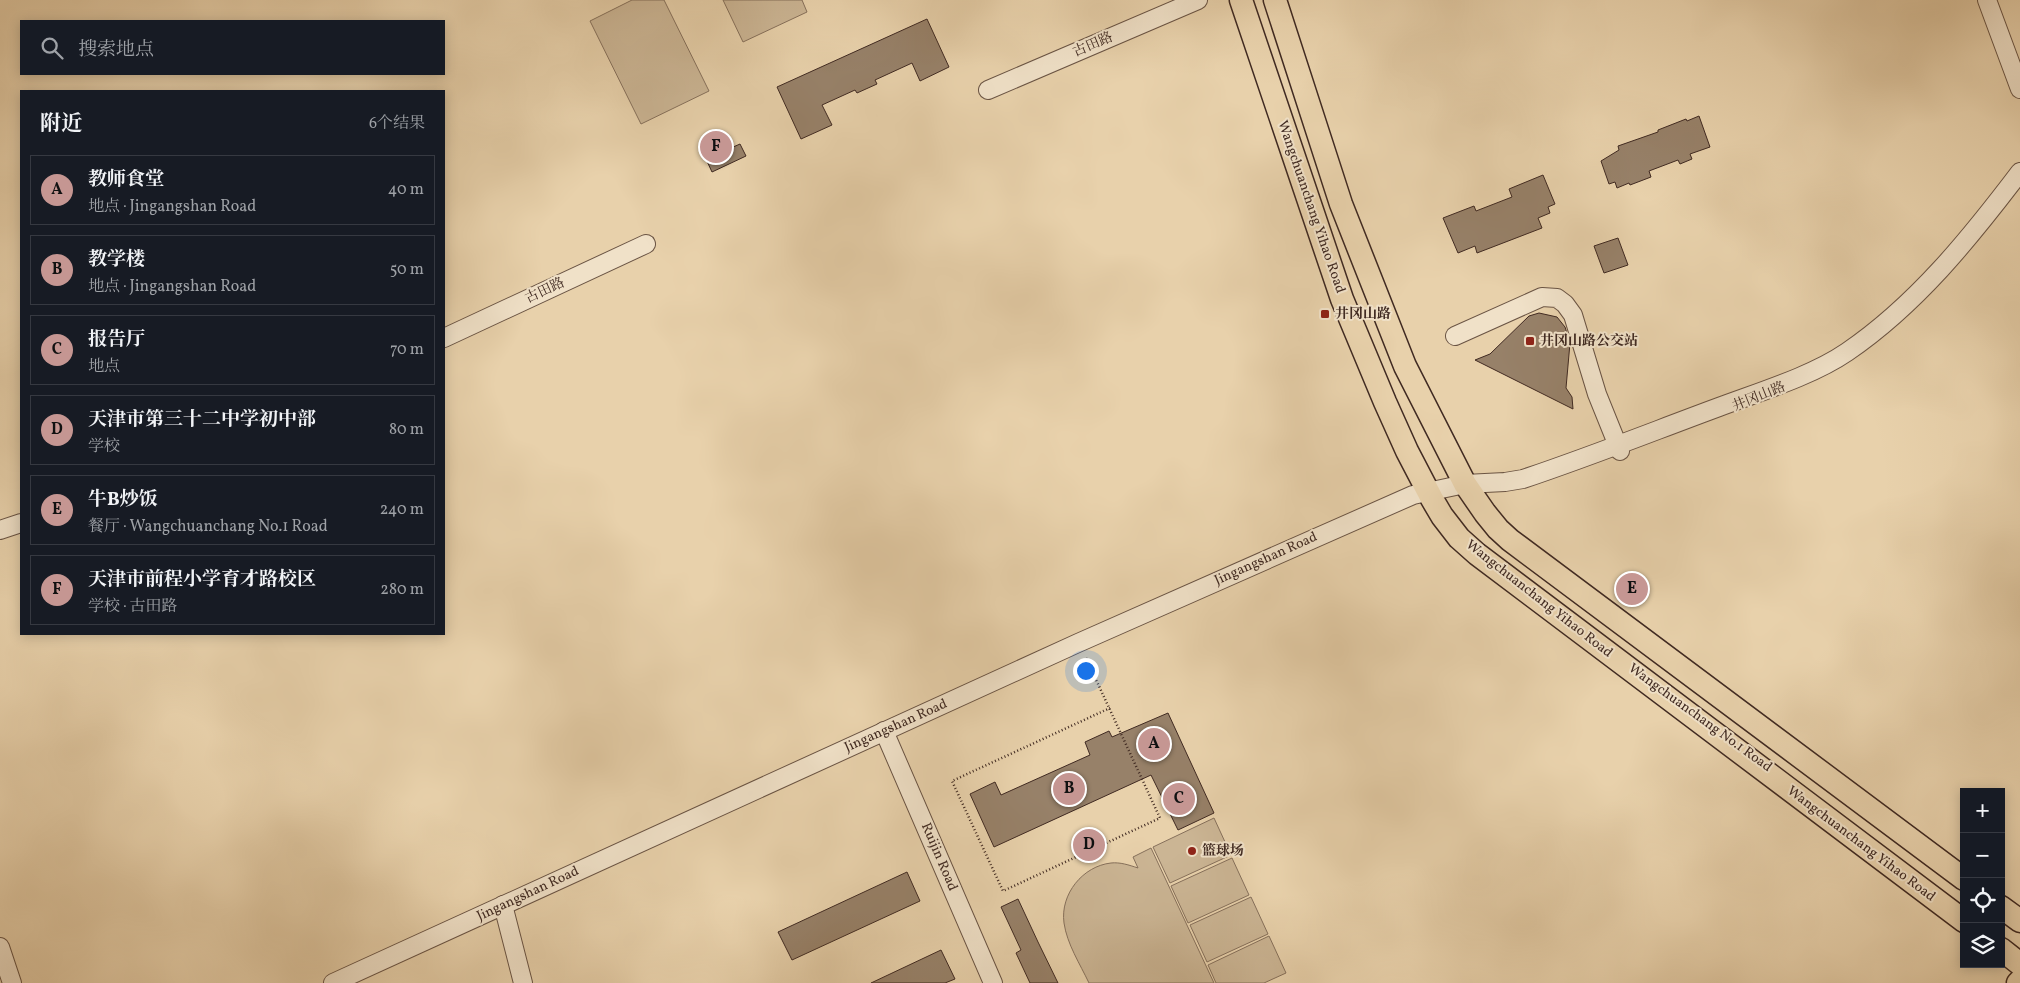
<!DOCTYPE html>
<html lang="zh">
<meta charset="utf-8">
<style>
body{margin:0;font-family:Vollkorn,"Noto Serif SC",serif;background:#242831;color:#f1f3f6}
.controls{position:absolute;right:15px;bottom:15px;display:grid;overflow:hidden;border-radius:0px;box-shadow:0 2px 12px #0003}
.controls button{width:45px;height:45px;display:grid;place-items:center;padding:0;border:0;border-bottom:1px solid #363941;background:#171b24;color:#f1f3f6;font:25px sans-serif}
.you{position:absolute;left:1085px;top:670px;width:18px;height:18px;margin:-12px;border:4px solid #fff;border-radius:50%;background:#1a73e8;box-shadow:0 0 0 8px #1a73e833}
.badge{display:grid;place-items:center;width:32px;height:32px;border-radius:50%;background:#c59692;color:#111;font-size:16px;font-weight:700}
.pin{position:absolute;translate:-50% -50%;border:2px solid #fff;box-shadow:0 1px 5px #0006}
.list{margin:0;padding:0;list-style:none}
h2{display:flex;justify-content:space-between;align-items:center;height:65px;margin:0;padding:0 20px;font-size:21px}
h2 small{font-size:16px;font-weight:400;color:#9ea1a6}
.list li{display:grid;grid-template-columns:32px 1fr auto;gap:15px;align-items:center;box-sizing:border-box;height:70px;margin:0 10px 10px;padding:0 10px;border:1px solid #363941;border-radius:0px}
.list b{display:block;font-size:19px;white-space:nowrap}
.list p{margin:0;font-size:16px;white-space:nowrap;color:#9ea1a6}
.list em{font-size:16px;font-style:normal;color:#9ea1a6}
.icon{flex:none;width:28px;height:28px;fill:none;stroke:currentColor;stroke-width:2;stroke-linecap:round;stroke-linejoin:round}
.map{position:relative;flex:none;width:2020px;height:983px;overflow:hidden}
.search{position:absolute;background:#171b24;box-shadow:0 2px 12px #0003;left:20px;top:20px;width:425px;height:55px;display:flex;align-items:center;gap:12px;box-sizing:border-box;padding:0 18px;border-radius:0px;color:#9ea1a6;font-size:19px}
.panel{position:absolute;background:#171b24;box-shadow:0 2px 12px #0003;left:20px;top:90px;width:425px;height:545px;border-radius:0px}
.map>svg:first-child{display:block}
.green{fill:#cbb594;stroke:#86705b}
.building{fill:#978169;stroke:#402a22}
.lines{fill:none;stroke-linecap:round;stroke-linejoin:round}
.minor-casing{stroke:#6a5444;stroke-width:20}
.major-casing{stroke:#402a22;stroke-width:25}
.path{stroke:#402a22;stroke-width:2.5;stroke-dasharray:1 2.5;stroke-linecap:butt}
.minor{stroke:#f0e1c8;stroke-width:18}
.major{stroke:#e8d1ab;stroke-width:22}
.poi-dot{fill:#8f2418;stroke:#f0e1c8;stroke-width:2}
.labels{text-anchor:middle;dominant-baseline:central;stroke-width:4;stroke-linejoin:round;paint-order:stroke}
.street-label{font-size:14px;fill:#402a22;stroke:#f0e1c8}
.poi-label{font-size:14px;font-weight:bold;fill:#402a22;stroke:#f0e1c8;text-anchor:start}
</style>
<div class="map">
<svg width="2020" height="983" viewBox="0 0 2020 983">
<rect width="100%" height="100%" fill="#e8d1ab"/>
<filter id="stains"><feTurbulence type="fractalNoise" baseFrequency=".004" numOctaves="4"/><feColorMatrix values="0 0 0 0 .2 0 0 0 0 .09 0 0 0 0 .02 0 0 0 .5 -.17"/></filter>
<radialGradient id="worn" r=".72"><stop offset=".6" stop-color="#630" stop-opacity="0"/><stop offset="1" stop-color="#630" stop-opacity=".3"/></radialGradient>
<!-- green -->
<g class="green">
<path d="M632,0H664L709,91L641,124L590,21Z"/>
<path d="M723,0H802L807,12L743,42Z"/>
<path d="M1214,818L1231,855L1170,883L1153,847Z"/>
<path d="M1151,848L1214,983H1089C1080,964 1067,944 1064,923C1060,894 1083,866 1111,863C1120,862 1129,865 1138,868L1133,857Z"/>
<path d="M1232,858L1249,895L1188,923L1171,886Z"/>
<path d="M1251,897L1268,934L1207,962L1190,925Z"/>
<path d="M1269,936L1286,973L1264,983H1216L1208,965Z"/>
</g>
<!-- building -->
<g class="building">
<path d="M927,19L949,67L920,81L912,63L875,80L877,84L857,93L855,90L822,105L832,125L801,139L777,87Z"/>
<path d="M1699,116L1710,147L1690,154L1692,159L1680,164L1678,160L1649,171L1651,177L1630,185L1629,183L1617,188L1615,182L1609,184L1601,161L1619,150L1618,146L1658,132V130L1686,119L1687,121Z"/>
<path d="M740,144L746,156L712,172L706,159Z"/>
<path d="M1543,175L1555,204L1548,207L1550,213L1538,218L1542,228L1477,253L1475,246L1458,253L1443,218L1474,206L1476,211L1512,197L1509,189Z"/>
<path d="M1618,238L1628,265L1604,273L1594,246Z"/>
<path d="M1539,313L1557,317L1565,327L1570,343L1566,388L1572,397L1573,409L1475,360L1490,354L1529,316Z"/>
<path d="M1168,713L1214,813L1178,830L1151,775L994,847L970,794L995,782L1001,795L1090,755L1085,742L1109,731L1112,737Z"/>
<path d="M907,872L920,901L792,960L778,932Z"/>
<path d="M1018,899L1038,942L1058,983H1030L1016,953L1021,950L1001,907Z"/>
<path d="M941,950L955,979L945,983H871Z"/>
</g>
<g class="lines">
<!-- minor casing -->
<g class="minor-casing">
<g id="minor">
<path d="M1987,0L2020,89"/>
<path d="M988,90L1198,0"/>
<path d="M1455,336L1542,297L1557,298L1565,304L1573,315L1597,394L1620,451"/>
<path d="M444,338L646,244"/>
<path d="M0,530L21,523"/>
<path d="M884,731L993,983"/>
<path d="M503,905L523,983"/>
<path d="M0,947L12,983"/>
<path d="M333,983L1078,643L1413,495L1465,484L1505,482L1523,479C1589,457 1654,431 1719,407C1759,392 1812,376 1847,352C1916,305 1970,238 2020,172"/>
</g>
</g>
<!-- major casing -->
<g class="major-casing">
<g id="major">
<path d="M1241,0L1342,299L1385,402L1407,451L1432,499L1442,516L1459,538L1477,554L1964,921"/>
<path d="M1275,0L1341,204L1405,366L1465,484L1485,513L1498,529L1510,540L1964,879"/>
<path d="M2001,907L2020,921"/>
<path d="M2001,949L2020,964"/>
<path d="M2018,983L2020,981"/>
</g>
</g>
<!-- path -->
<path class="path" d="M1086,658L1160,818L1003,891L952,781L1110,708"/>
<!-- minor -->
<use href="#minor" class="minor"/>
<!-- major -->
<use href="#major" class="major"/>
</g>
<!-- markers -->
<g class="poi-dot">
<rect x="1320" y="309" width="10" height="10" rx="2.5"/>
<rect x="1525" y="336" width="10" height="10" rx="2.5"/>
<circle cx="1192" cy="851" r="5"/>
</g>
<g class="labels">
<!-- street labels -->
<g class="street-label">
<text transform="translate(1093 45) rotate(-23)">古田路</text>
<text transform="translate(1311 207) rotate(71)">Wangchuanchang Yihao Road</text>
<text transform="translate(545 291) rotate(-25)">古田路</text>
<text transform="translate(1759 397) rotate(-22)">井冈山路</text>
<text transform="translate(1266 559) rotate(-24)">Jingangshan Road</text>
<text transform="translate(1539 599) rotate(38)">Wangchuanchang Yihao Road</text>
<text transform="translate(1700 718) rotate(36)">Wangchuanchang No.1 Road</text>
<text transform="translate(896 726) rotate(-24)">Jingangshan Road</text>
<text transform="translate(1861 844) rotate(37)">Wangchuanchang Yihao Road</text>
<text transform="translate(939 857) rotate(67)">Ruijin Road</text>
<text transform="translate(528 894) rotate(-25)">Jingangshan Road</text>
</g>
<!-- poi labels -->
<g class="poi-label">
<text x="1335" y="314">井冈山路</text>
<text x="1540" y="341">井冈山路公交站</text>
<text x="1202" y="851">篮球场</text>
</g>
</g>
<rect width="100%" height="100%" filter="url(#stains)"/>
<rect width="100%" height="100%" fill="url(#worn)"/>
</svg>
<div class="controls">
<button>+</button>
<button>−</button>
<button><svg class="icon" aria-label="locate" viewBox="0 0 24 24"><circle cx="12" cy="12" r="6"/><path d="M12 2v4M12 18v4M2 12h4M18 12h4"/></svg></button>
<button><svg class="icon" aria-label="layers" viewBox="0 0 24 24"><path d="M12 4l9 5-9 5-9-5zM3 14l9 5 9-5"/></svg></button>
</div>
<div class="you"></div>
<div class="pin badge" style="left:1154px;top:744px">A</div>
<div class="pin badge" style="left:1069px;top:789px">B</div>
<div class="pin badge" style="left:1179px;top:799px">C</div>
<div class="pin badge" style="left:1089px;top:845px">D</div>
<div class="pin badge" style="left:1632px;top:589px">E</div>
<div class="pin badge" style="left:716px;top:147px">F</div>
<div class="search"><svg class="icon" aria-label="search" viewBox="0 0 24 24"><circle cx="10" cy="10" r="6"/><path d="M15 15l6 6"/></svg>搜索地点</div>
<section class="panel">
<h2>附近<small>6个结果</small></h2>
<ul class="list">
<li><span class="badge">A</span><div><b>教师食堂</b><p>地点 · Jingangshan Road</p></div><em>40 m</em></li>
<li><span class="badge">B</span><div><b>教学楼</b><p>地点 · Jingangshan Road</p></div><em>50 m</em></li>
<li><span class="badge">C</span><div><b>报告厅</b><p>地点</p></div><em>70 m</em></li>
<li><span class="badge">D</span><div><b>天津市第三十二中学初中部</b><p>学校</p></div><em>80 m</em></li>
<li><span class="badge">E</span><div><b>牛B炒饭</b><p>餐厅 · Wangchuanchang No.1 Road</p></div><em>240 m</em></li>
<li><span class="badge">F</span><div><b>天津市前程小学育才路校区</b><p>学校 · 古田路</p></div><em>280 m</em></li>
</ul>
</section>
</div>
